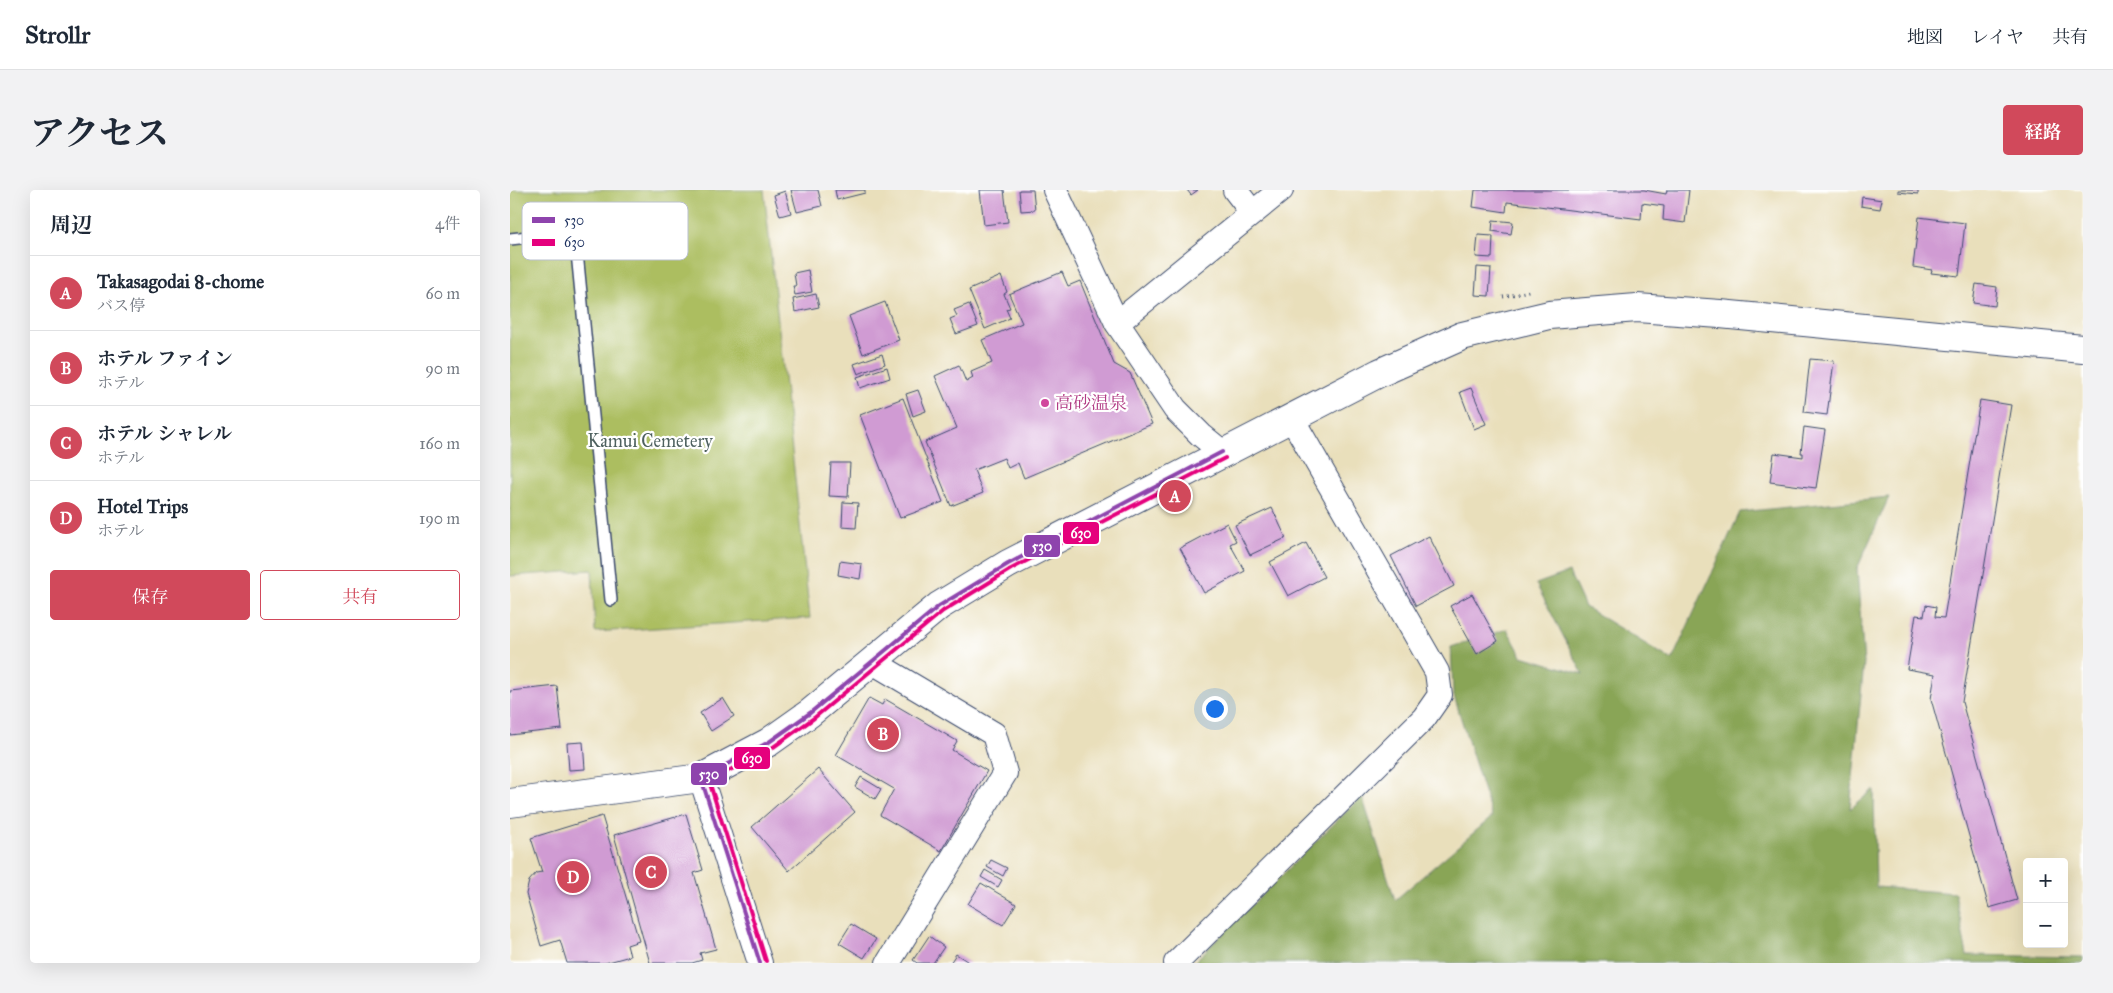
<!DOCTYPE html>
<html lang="ja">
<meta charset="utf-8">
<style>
body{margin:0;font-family:"IM FELL Great Primer","Noto Serif JP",serif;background:#f2f2f3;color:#1f2937}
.controls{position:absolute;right:15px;bottom:15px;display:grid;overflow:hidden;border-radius:5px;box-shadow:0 5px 20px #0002}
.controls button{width:45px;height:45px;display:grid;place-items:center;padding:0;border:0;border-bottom:1px solid #e0e1e3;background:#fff;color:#1f2937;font:25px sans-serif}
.you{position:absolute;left:704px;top:518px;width:18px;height:18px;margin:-12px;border:4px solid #fff;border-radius:50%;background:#1a73e8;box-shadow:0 0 0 8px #1a73e833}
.badge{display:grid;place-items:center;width:32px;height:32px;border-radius:50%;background:#d1495b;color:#fff;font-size:16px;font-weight:700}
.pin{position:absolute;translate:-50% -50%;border:2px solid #fff;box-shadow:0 1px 5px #0006}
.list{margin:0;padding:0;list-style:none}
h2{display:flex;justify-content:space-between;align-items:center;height:65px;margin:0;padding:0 20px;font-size:21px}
h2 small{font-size:16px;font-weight:400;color:#747a83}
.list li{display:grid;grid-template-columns:32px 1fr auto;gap:15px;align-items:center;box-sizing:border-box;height:75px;padding:0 20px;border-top:1px solid #e0e1e3}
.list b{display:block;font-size:19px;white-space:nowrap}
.list p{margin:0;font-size:16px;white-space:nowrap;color:#747a83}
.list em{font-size:16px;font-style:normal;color:#747a83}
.actions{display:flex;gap:10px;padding:15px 20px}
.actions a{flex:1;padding:11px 0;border:1px solid #d1495b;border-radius:5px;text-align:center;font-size:18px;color:#d1495b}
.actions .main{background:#d1495b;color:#fff}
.map{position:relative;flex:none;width:1573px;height:773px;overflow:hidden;border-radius:5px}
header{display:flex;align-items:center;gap:30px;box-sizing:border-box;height:70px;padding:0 25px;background:#fff;border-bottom:1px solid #e0e1e3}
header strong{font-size:24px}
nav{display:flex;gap:28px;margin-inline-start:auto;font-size:18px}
.intro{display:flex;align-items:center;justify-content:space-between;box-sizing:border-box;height:120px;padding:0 30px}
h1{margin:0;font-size:35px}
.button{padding:12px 22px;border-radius:5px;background:#d1495b;color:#fff;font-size:18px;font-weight:700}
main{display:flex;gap:30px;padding:0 30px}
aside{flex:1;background:#fff;border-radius:5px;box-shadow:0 5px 20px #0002}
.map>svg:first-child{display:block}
.green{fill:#acbe61;stroke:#647660}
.forest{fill:#89a557;stroke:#526a5a}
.building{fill:#d09bd3}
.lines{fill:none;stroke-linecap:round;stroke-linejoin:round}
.service-casing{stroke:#3a496c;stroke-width:14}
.minor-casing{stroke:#3a496c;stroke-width:26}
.tertiary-casing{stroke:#3a496c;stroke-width:30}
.path{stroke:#3a496c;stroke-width:3;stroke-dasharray:1 4;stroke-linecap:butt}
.service{stroke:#fff;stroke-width:11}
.minor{stroke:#fff;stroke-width:24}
.tertiary{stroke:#fff;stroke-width:28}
.bus-1-casing{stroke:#fff;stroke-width:8}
.bus-2-casing{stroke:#fff;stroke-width:8}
.bus-1{stroke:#8e44ad;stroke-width:4}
.bus-2{stroke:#e5007d;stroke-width:4}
.hotel-dot{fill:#d1479c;stroke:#fff;stroke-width:2}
.labels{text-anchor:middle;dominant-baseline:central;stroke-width:4.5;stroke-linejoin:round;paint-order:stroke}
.hotel-label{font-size:18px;fill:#b23c85;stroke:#fff;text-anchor:start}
.park-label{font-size:18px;fill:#4e615f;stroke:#fff}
.key{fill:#fff;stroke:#bbc1cf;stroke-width:1}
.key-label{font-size:14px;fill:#1b2f5e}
.line-badge{stroke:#fff;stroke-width:2}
.badge-label{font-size:14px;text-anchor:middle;font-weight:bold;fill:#fff}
</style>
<header>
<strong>Strollr</strong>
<nav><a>地図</a><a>レイヤ</a><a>共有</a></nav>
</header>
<div class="intro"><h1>アクセス</h1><a class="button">経路</a></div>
<main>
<aside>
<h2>周辺<small>4件</small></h2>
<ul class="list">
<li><span class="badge">A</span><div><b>Takasagodai 8-chome</b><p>バス停</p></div><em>60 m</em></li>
<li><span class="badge">B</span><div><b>ホテル ファイン</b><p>ホテル</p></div><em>90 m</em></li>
<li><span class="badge">C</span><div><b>ホテル シャレル</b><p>ホテル</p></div><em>160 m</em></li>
<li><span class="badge">D</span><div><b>Hotel Trips</b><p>ホテル</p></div><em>190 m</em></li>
</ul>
<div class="actions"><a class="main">保存</a><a>共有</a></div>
</aside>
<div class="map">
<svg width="1573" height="773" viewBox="0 0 1573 773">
<rect width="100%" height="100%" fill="#fff"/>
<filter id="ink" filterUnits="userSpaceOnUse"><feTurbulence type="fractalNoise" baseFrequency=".02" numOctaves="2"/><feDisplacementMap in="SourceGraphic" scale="10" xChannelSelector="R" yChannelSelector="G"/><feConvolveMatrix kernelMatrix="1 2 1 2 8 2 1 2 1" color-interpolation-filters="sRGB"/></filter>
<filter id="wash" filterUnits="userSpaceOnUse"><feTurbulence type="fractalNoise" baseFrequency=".0096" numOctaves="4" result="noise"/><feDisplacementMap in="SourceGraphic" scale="20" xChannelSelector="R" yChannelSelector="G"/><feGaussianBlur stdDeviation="1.12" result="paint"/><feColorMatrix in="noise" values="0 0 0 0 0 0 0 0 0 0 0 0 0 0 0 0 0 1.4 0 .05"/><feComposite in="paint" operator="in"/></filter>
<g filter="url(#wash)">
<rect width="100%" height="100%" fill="#e9dfbb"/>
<!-- green -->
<path class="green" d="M0,0H254L300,428L85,442L82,380L0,386Z"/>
<!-- forest -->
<path class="forest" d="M1379,307L1347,379L1354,473L1340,619L1364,599L1366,697L1445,703L1457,765L1573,767V773H683L852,606L885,710L982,627L943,503L941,457L997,439L1012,466L1073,484L1026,394L1059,382L1075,417L1162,470L1230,322Z"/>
<g id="blocks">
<!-- building -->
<g class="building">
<path d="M281,0H308L312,16L287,22Z"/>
<path d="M325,0H355V3L327,10Z"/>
<path d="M470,0H494L498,32L474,35Z"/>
<path d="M509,0H523L525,20L511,21Z"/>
<path d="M677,0H688L681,5Z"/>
<path d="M965,0H1134L1156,4L1157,0H1179L1175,33L1153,30L1154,16L1132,13L1131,29L997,12L996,22L963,17Z"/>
<path d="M1388,0H1408V4L1388,2Z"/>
<path d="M275,1L281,23L270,26L264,5Z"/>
<path d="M1352,7L1372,10L1370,19L1351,16Z"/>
<path d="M1409,27L1455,33L1449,86L1421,83L1422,80L1403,77Z"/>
<path d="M983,30L1003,32L1001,44L982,41Z"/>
<path d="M968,45L983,46L982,68L966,67Z"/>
<path d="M967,77L981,78L979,106L965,105Z"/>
<path d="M298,80L302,102L285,105L283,96H286L284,83Z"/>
<path d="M552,82L558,96L570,91L604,174L620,183L642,234L514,288L508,273L498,278L494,268L464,280L473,303L441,316L415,252L447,238L425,186L449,175L456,192L463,188L461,182L482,173L472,150L512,133L499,104Z"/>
<path d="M491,86L497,102L494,104L500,118L496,119L500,128L475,139L459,100Z"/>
<path d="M1466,94L1487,97L1485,116L1463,113Z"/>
<path d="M306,104L309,117L285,122L283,109Z"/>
<path d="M375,112L389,150L353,164L339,126Z"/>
<path d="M459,114L468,136L446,144L440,129L447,126L444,120Z"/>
<path d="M372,164L375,174L348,184L344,174Z"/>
<path d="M1300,169L1324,171L1317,225L1294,222Z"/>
<path d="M377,177L380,188L350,198L347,187Z"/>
<path d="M961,198L976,234L964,239L950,202Z"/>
<path d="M408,200L416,221L403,226L396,204Z"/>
<path d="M393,208L433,312L390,328L350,225Z"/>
<path d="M1470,210L1501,215L1452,512L1507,710L1479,718L1421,509L1425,484L1397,479L1406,425L1414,426L1416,415L1426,417L1425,427L1434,428Z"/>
<path d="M1294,237L1315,240L1306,298L1260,292L1264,263L1293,267V263H1291Z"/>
<path d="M321,273H340L338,307L319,306Z"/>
<path d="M333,312L348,313L346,338L332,337Z"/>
<path d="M762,318L776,348L740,365L725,335Z"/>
<path d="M717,333L726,351L720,354L735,381L694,403L670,358Z"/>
<path d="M919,346L944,396L906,416L881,366Z"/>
<path d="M796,353L814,387L778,406L760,372Z"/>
<path d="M330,371L352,374L350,389L328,385Z"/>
<path d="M962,404L988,451L967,464L940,416Z"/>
<path d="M47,496L52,539L0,545V501Z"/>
<path d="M213,508L224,526L201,541L190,523Z"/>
<path d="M359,508L372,515L375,509L447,551L442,560L477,581L431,661L370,625L384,599L326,565Z"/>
<path d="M73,552L75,579L59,580L57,553Z"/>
<path d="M308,579L345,622L279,681L242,637Z"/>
<path d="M351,587L371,599L365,609L345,597Z"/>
<path d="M176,624L193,680L184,683L206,759L190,763L192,770L182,773H140L104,645Z"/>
<path d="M92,626L129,751L117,755L120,766L95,773H57L50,750L31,756L16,704L19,691L26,683L32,682L21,648Z"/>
<path d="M481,670L497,678L493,686L477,677Z"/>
<path d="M475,680L492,690L488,697L471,687Z"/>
<path d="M471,693L506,714L493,735L458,714Z"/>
<path d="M341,734L366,749L354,768L329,753Z"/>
<path d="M419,746L434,757L423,773H407L403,770Z"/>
<path d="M446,764L460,773H440Z"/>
</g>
</g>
</g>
<g filter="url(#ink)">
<use href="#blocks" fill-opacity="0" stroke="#3a496c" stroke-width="1"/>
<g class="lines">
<!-- service casing -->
<g class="service-casing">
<path id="service" d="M0,49L65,42L101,410"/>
</g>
<!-- minor casing -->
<g class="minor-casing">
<g id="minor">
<path d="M545,0L607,133L665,219L691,245L712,262"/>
<path d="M725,0L742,22"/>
<path d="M607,133L771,0"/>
<path d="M361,471L484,544L495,583L378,773"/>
<path d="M191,588L250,773"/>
<path d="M666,773L914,528L930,505L927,482L781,227"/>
</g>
</g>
<!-- tertiary casing -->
<g class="tertiary-casing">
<path id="tertiary" d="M0,613L191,588L259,552L300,523L429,416L498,374L869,183L952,146L1039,125L1127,118L1210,124L1573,159"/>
</g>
<!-- path -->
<path class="path" d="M993,107L1019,101"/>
<!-- service -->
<use href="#service" class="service"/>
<!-- minor -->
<use href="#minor" class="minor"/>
<!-- tertiary -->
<use href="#tertiary" class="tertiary"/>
<!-- bus-1 casing -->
<g class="bus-1-casing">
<path id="bus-1" d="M250,773L191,588L259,552L300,523L429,416L498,374L712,262"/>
</g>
<!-- bus-2 casing -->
<g class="bus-2-casing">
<path id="bus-2" d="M256,771L199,591L262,558L304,528L433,421L501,379L715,268"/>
</g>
<!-- bus-1 -->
<use href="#bus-1" class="bus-1"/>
<!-- bus-2 -->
<use href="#bus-2" class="bus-2"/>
</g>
</g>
<!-- markers -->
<circle class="hotel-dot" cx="535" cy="213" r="5"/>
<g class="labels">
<!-- hotel labels -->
<g class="hotel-label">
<text x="545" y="213">高砂温泉</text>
</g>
<!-- park labels -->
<g class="park-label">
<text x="140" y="251">Kamui Cemetery</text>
</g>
</g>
<!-- legend -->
<rect x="12" y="12" width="166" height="58" rx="8" class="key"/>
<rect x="22" y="27" width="23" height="6" fill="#8e44ad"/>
<rect x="22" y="49" width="23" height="7" fill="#e5007d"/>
<g class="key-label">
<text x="54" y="35">530</text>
<text x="54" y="57">630</text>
</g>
<g class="line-badge">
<rect x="552" y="331" width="38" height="24" rx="5" fill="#e5007d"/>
<rect x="513" y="344" width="38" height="24" rx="5" fill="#8e44ad"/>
<rect x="223" y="556" width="38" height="24" rx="5" fill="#e5007d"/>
<rect x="180" y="572" width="38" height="24" rx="5" fill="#8e44ad"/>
</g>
<g class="badge-label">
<text x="571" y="348">630</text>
<text x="532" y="361">530</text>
<text x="242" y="573">630</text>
<text x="199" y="589">530</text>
</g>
</svg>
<div class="controls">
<button>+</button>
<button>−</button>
</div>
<div class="you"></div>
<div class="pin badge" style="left:665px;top:306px">A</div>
<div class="pin badge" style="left:373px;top:544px">B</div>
<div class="pin badge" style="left:141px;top:682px">C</div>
<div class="pin badge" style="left:63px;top:687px">D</div>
</div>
</main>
